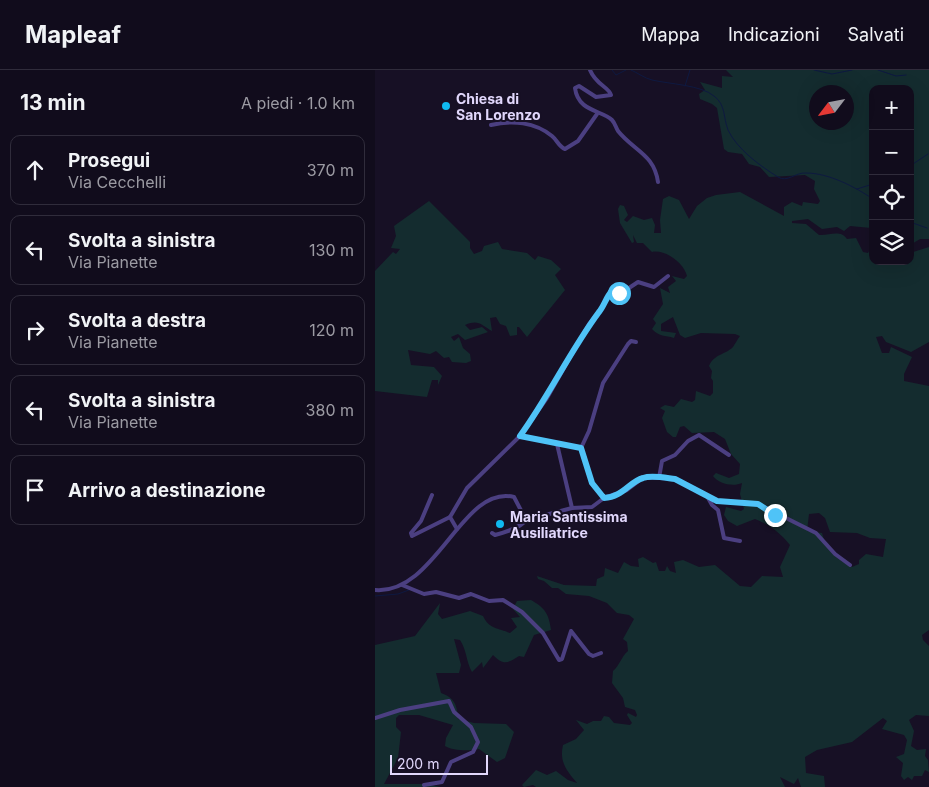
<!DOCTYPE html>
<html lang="it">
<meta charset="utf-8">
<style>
body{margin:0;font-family:Inter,sans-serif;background:#1a1525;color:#f1f3f6}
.controls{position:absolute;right:15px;top:15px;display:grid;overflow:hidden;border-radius:10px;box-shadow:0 5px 20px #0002}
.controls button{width:45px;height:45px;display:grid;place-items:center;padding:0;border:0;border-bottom:1px solid #302c3b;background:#110c1c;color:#f1f3f6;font:25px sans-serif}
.compass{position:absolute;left:434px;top:15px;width:45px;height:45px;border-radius:50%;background:#110c1c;box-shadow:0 5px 20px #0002;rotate:238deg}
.scale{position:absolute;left:15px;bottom:12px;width:98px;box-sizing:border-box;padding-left:5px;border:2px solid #e1d7fc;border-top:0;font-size:14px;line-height:18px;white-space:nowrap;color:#e1d7fc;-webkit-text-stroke:4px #171025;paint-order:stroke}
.stop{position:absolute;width:15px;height:15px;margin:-11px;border:4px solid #4fc3f7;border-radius:50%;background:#fff}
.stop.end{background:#4fc3f7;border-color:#fff;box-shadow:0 1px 5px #0008}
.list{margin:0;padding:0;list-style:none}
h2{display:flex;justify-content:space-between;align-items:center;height:65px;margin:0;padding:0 20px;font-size:21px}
h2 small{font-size:16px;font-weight:400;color:#9c9ba3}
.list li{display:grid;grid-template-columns:32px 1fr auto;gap:15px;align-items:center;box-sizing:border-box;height:70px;margin:0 10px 10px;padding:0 10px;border:1px solid #302c3b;border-radius:10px}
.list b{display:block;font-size:19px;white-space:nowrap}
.list p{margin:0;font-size:16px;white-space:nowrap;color:#9c9ba3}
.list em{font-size:16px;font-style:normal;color:#9c9ba3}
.icon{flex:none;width:28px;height:28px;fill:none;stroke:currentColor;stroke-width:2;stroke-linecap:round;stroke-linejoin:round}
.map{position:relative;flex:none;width:554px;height:717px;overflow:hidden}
header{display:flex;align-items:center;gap:30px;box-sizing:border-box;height:70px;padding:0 25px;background:#110c1c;border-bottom:1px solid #302c3b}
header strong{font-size:24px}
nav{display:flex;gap:28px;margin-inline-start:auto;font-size:18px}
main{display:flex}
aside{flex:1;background:#110c1c}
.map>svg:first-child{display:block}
.green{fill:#142c2f;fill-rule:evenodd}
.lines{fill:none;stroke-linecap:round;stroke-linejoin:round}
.stream{stroke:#0e1941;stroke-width:1}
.street{stroke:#4b3f81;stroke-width:4}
.route{stroke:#4fc3f7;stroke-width:6}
.poi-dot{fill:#0fb9f0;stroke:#171025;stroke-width:2}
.labels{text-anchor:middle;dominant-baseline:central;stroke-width:4;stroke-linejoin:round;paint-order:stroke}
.poi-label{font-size:14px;font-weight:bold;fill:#e1d7fc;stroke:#171025;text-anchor:start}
</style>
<header>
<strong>Mapleaf</strong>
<nav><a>Mappa</a><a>Indicazioni</a><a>Salvati</a></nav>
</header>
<main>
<aside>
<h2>13 min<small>A piedi · 1.0 km</small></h2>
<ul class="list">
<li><svg class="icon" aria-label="ahead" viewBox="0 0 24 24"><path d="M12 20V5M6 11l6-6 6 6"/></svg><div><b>Prosegui</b><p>Via Cecchelli</p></div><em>370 m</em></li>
<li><svg class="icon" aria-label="left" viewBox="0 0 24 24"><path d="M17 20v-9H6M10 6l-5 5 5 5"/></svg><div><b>Svolta a sinistra</b><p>Via Pianette</p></div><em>130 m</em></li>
<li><svg class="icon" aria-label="right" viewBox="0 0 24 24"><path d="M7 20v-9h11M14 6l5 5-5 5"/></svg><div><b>Svolta a destra</b><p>Via Pianette</p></div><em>120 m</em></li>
<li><svg class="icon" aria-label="left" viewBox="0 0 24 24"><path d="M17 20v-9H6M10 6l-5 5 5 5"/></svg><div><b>Svolta a sinistra</b><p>Via Pianette</p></div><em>380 m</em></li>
<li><svg class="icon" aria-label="arrive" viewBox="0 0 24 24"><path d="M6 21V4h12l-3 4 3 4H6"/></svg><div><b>Arrivo a destinazione</b></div></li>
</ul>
</aside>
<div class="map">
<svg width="554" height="717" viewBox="0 0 554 717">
<rect width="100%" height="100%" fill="#171025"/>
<!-- green -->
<g class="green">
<path d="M351,0H554V169H545L535,175V19H498V150L496,158L475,156L469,161L462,157L447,159L433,149L417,151V153L431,154L444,165C454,166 465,159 472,169L481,168L488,182L493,183L498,174V191H535V183L554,177V272L536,282L511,272L507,266L501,267L507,283H514L516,277L537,287L529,304V311L554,316V560L547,565L548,570L554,576V646L541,645L534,650L539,661L536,676L542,680L551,679L550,686L553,690L554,702L550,700L547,706H539L537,710L533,707L529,710L526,706L528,693L521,687L529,684L532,670L529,665L507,659L512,651L508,648L477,672L442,680L430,687L431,703L449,706L450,717H426L423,708L419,714L405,707L410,717H161L158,715L149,717L147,715L161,700L172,705L181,701L193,710L202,713C192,701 184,692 188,675L201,669L209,660L201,650L212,654L218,651H226L229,646L234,647L239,653L255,655L257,653L252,645L253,643L261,647L262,645L260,640L250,637L248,628L237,613L238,601C245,595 246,587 253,581L252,572L248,569L259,549L254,545L242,543L232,533L214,526L191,524L183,518H177L169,511L163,509L162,506L189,515L221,516L222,509L229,506L230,498L243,503L249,492L256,496L264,497L263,489L268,487L278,493L281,492L284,501H290L292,496L295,501L301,503L299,492L308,490L324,497L340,495L365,516L376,517L387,506L408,507L405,497L415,475C405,463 395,455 380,449L362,456L353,451L349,445L351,437L366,441L369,439L365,424L367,413C358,417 344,414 338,406L341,403L354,408L364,404L365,394L356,384L350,369L339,362L317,363L309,356L305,357L301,367H298L292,362L287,348L290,341L285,338L290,335L299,337L306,329L317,332L320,330L321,321L335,326L338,323V311L336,308L337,301L334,296C339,284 350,285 358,277C360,274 362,270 365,266L360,264L326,263L310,268L305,265L298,247L286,254V261L301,263L299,268C290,265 284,267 277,259L281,253L278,249L288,234L285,218L295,223L293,217L301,211L297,206L309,209L312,206C309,193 290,179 277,182L268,173H262L258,165L259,172L257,173L245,153L243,139L245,135L249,136L253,145L249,150L252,152L258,146L269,150L277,148L280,155L279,163H286L285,150L288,129L294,126L304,130L314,149L322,136L332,128L341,125L365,122L409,146V137L417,132L427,136L428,132L443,134L445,131L439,119L440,111L430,105L394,107L385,97L374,94L367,84L353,82L349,79L342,38L337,34L325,29L324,24L330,20L325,12L347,18V6L358,7ZM442,22H472V52H442ZM444,443L450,448L455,462L482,463L495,468L511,469L508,487L491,484L484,490V494L477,497C462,490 451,479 447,463L432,461L434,444Z"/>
<path d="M54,131L95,172V178L99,184L107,181L109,176L123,172L127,179L152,183L160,190L163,186L176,190L186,199L180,205L190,220L152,267L144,257H142V265L135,266L131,256L125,254L121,247L115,248L117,261C106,255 104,249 90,255L95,260L107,257L113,262L90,270L83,264L76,267L79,271L84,267L88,278L95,284L96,291L91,293L77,292L74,287L69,288L61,281L55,284L33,280L36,295L59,297L67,306L63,315V310H57L52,327L0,321V201L18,182L21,184L25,179L16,178L21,166L19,156Z"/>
<path d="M156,530C170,538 174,544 176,560L159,565L149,587L144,586C132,594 128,595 118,585L108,598L107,592L97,602C91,591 92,581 85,570L79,569L86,595L84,603H61L66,623C80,628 82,635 83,649L99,653L131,654L139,662L130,688L122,692L104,679C95,681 78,681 70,676L71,668L78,655L44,645H24L21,648V657L26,662L23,688L9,714H49L66,717H0V575L40,566L65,533L63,544L67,549L95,541L108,546C114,559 123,558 135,563L142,557L136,548L145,547L138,539L142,531Z"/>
</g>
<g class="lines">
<!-- stream -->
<g class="stream">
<path d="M237,0L241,5L251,0"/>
<path d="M256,0C263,3 269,8 277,10C294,14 326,15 339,26C351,35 348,47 353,60C362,79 385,96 403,107C412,113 421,102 431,103C454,103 480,117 498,129"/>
<path d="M439,0L457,4L477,0"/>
<path d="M503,0L521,6L531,5"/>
<path d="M310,16L315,0"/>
<path d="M535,96L553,84"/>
<path d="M482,119L498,114"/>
<path d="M535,152L552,158"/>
<path d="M0,526L23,524L34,520"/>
</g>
<!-- street -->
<g class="street">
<path d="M215,0C221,15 234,17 236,25L221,27L204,16L200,18C203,42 227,40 237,50C240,53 241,58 243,61C259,81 279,84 283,112"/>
<path d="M116,55C137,50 160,52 177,66C182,70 184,77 190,79L203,71L222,44"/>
<path d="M145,366L206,378L217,413L229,428L252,420L269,407L300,409L342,431L383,434L441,463L460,484L475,495"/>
<path d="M182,374L197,438"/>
<path d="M206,378L214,361L228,313L253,274L256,271L261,272"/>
<path d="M284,408L287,391L300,385L313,371L324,365L354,385"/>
<path d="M57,425L46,451L36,463L37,466L75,447"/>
<path d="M332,426L337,435L343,440L349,468L365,471"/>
<path d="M82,459L75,447L92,418L145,366L157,349L172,328L214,254L225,241L236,222H248L263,212L279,217L293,206"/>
<path d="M117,463L120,465C131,462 145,458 151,450"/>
<path d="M27,515L49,524L61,522L84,528L96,524L114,531L128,530L147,542L168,563L184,590L187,589L196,561L214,584L218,586L226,583"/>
<path d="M0,520C61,525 87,414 139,427L151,450L197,438L217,437L229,428"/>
<path d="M0,648L25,640L74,631L79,642L96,657L103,672L98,682L76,692L67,712L49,715"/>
</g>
</g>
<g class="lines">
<!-- route -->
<path class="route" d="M244,223L236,222C231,228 229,236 224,242C195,281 174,326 145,366L206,378L217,413L229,428C248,427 254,412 268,408C277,405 291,408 300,409L342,431L383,434L400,445"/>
</g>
<!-- markers -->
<g class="poi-dot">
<circle cx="71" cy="36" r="5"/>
<circle cx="125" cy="454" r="5"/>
</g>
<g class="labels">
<!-- poi labels -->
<g class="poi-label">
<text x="81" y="28">Chiesa di<tspan x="81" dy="16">San Lorenzo</tspan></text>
<text x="135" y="446">Maria Santissima<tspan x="135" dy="16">Ausiliatrice</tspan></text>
</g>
</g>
</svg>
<div class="controls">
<button>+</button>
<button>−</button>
<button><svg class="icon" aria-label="locate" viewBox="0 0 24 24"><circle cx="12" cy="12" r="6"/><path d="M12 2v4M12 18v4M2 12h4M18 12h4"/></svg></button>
<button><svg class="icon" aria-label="layers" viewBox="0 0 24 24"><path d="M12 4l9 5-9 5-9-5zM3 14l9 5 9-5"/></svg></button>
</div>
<svg class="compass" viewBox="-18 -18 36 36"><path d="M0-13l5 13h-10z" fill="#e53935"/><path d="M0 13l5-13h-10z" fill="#9c9ba3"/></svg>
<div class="scale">200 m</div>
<div class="stop" style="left:244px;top:223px"></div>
<div class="stop end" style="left:400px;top:445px"></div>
</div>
</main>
